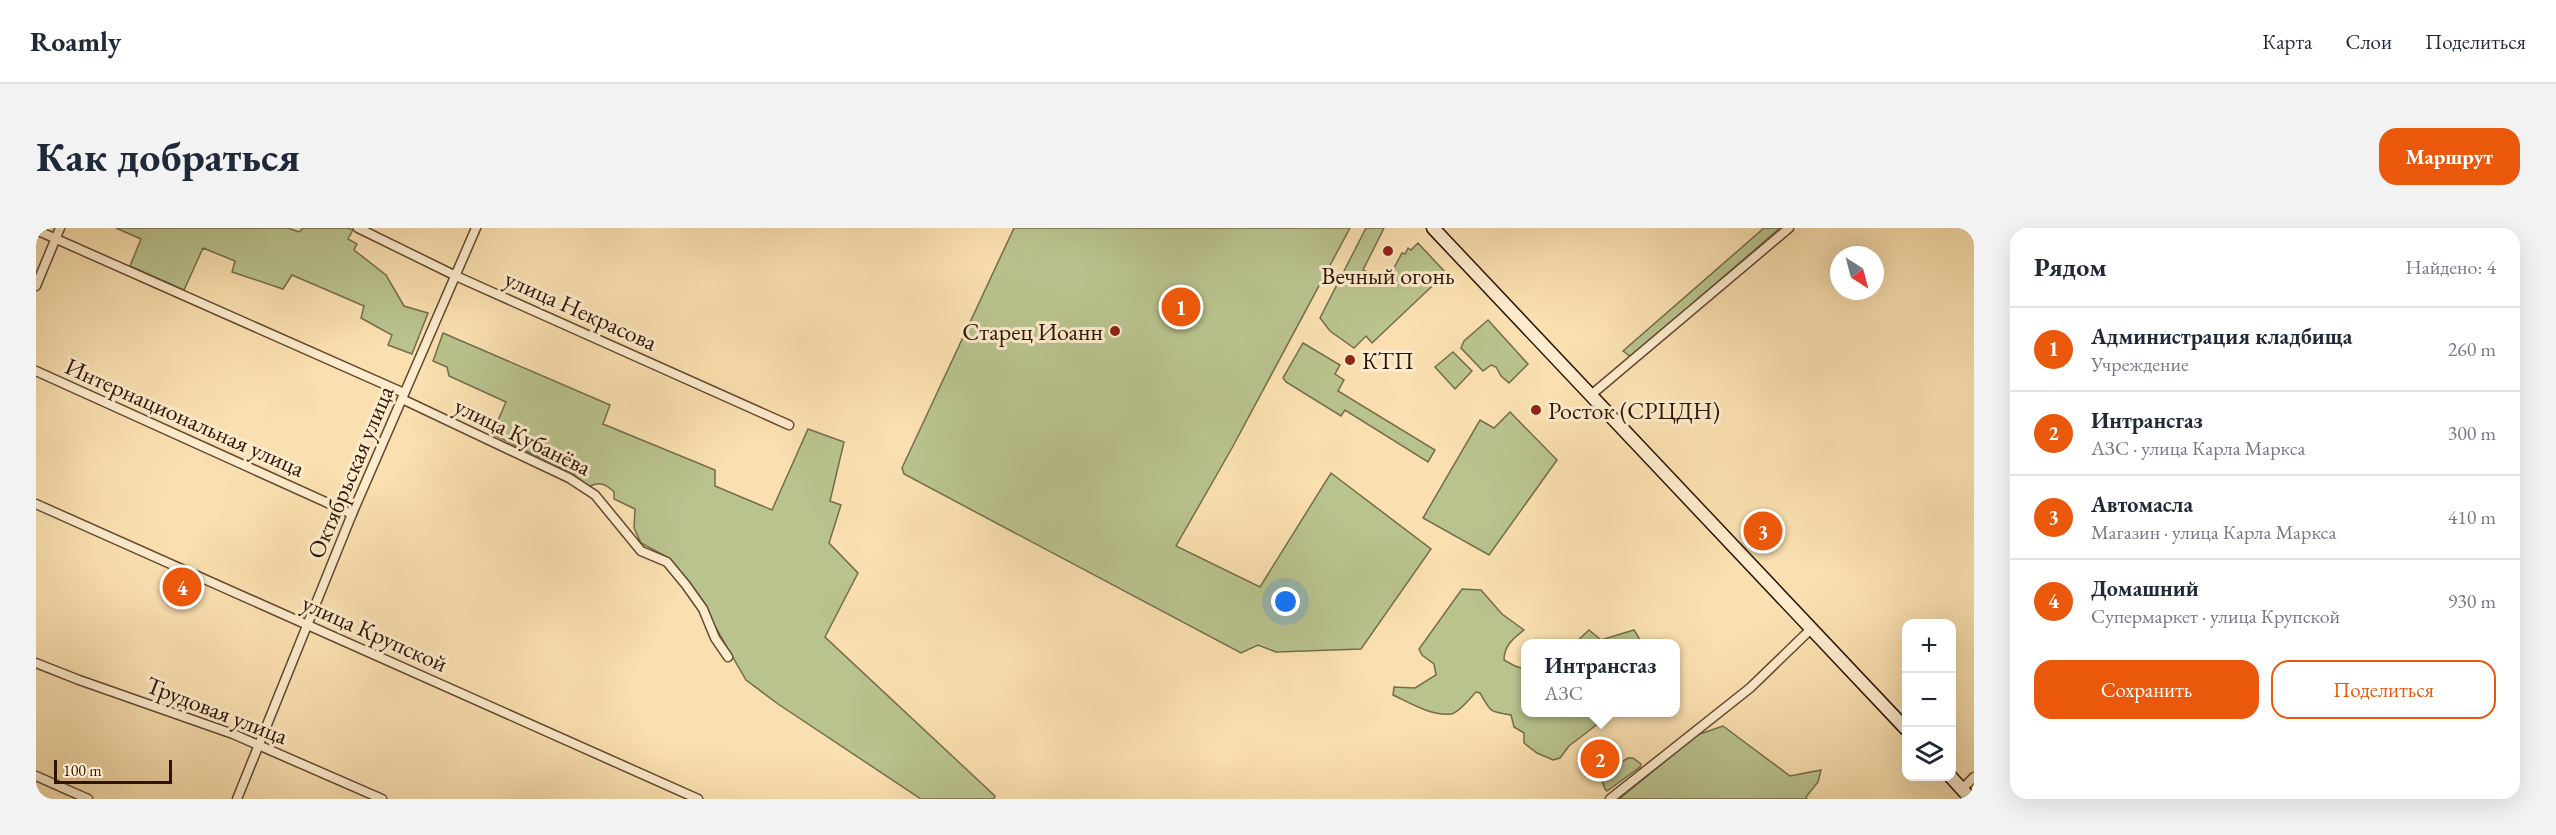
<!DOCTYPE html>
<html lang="ru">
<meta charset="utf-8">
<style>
body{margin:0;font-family:"EB Garamond",serif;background:#f2f2f3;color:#1f2937}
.controls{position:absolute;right:18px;bottom:18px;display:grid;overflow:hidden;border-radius:12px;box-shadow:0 6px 24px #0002}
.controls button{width:54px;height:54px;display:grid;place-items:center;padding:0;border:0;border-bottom:2px solid #e0e1e3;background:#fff;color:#1f2937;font:30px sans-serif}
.compass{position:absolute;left:1794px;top:18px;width:54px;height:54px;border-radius:50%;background:#fff;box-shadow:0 6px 24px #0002;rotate:144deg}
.scale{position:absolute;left:18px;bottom:15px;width:118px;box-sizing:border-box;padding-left:6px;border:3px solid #2f1406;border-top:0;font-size:16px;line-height:21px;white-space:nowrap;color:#2f1406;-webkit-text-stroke:4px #fcebcc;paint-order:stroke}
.you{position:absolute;left:1250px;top:374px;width:21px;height:21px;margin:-15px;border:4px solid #fff;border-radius:50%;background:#1a73e8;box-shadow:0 0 0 9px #1a73e833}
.badge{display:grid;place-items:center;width:39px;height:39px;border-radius:50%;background:#ea580c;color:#fff;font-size:20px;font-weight:700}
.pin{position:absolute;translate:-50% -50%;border:3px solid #fff;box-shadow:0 2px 6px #0006}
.popup{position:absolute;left:1485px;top:411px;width:159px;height:78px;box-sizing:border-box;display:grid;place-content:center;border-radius:12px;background:#fff;filter:drop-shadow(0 2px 4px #0005);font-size:20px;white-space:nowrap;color:#747a83}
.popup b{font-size:22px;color:#1f2937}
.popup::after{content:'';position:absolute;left:50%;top:100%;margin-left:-12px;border:12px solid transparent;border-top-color:#fff}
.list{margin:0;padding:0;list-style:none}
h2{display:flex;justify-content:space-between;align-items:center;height:78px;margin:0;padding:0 24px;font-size:26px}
h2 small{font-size:20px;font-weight:400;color:#747a83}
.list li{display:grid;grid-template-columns:39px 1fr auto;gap:18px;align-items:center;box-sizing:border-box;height:84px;padding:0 24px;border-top:2px solid #e0e1e3}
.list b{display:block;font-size:22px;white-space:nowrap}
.list p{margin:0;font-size:20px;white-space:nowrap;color:#747a83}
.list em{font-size:20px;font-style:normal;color:#747a83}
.actions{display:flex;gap:12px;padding:18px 24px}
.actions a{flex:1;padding:14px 0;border:2px solid #ea580c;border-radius:18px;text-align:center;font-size:21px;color:#ea580c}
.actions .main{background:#ea580c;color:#fff}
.icon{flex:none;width:33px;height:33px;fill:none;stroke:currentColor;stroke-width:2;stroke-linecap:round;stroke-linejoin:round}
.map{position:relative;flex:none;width:1938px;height:571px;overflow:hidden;border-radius:18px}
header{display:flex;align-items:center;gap:36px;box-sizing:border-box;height:84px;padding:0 30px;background:#fff;border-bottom:2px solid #e0e1e3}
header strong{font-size:28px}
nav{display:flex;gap:33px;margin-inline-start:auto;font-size:21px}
.intro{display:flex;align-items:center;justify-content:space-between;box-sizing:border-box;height:144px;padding:0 36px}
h1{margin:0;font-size:42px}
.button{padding:15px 27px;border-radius:18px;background:#ea580c;color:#fff;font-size:21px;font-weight:700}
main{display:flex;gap:36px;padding:0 36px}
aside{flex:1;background:#fff;border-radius:18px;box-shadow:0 6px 24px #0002}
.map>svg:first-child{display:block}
.green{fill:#b9c38e;stroke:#746c4a;stroke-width:1.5}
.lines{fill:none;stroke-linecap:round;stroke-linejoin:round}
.minor-casing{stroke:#624730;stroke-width:11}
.secondary-casing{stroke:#2f1406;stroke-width:15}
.minor{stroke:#fcebcc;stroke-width:8}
.secondary{stroke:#fcebcc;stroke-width:12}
.poi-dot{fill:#8f2418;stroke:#fcebcc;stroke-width:2}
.labels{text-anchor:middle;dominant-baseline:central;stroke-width:6;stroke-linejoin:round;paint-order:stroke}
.poi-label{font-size:24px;fill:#2f1406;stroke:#fcebcc;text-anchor:start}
.street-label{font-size:24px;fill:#2f1406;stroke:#fcebcc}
</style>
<header>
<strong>Roamly</strong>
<nav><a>Карта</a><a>Слои</a><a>Поделиться</a></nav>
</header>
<div class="intro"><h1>Как добраться</h1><a class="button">Маршрут</a></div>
<main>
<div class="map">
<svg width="1938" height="571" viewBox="0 0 1938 571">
<rect width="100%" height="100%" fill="#fae0b0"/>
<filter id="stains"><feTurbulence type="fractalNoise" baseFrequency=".00333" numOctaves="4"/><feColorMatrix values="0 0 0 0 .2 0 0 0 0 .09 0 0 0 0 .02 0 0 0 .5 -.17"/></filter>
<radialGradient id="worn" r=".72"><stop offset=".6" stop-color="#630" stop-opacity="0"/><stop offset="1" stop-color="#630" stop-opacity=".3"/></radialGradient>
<!-- green -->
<g class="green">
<path d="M80,0H252L263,4L267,0H311L317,2L312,11L321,16L318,22L350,47L368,78L392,85L376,126L352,117L356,107L325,90L328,78L256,47L247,61L196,44L199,33L167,20L148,62L94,38L105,11Z"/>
<path d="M978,0H1314L1196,220L1140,318L1224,359L1295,245L1395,321L1325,421L1240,424L1222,417L1205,425L868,246L866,240Z"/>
<path d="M1330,0H1348L1327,42L1351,53L1366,25L1369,26L1372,20L1375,22L1382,15L1410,45L1336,115L1330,108L1318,120L1294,103L1284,90Z"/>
<path d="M1728,0H1744L1595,129L1587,123Z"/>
<path d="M1452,92L1492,136L1473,155L1465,148L1460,139L1455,137L1447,143L1425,120L1428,113Z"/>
<path d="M407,105L574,177L567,196L679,242V258L736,282L772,201L808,214L794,273L805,277L793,315L822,345L789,409L959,568L958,571H885L742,476L710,452L654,355L633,330L605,315L598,300L599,281L578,271V264C570,256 563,253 553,259L536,245L456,206L470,174L413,148L411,139L397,133Z"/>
<path d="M1267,115L1304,137L1299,146L1308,152L1302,163L1399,222L1392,234L1309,182L1305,188L1250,154L1247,150Z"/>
<path d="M1417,124L1436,143L1419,161L1399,139Z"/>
<path d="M1474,184L1521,232L1453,327L1387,290L1444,192L1458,200Z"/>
<path d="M1426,361L1445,362L1466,386L1488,402C1478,410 1468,417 1468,432L1479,438L1489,441V484L1576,485L1533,518L1524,530L1517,532L1501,525L1488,515V505L1478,499L1475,487C1452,483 1456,485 1444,465L1440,464C1434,470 1424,484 1415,486C1395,488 1374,475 1357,467L1358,459L1379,460L1400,447L1398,436L1386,427L1383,421Z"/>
<path d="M1553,402L1565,412L1598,402L1603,410L1601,415H1539Z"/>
<path d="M1687,498L1754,548L1785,542L1782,554L1770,569L1771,571H1583L1661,507Z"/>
<path d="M1592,530H1597L1605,536L1604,539L1571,563L1569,561L1564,547Z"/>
</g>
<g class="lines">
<!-- minor casing -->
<g class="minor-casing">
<g id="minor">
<path d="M322,0L420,48L753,197"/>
<path d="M0,2L368,165"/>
<path d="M0,58L24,0"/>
<path d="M0,143L316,286"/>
<path d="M1555,167L1753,0"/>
<path d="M366,171L533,250L559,267L605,323L631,334L650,357L667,381L679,410L692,429"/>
<path d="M0,276L662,571"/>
<path d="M0,435L43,452L197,506L346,571"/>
<path d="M0,548L52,571"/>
<path d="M1926,561L1938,549"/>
<path d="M201,571L316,286L440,0"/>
<path d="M1574,571L1714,460L1775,401"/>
</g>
</g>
<!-- secondary casing -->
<g class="secondary-casing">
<g id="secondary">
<path d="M1397,0L1870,501"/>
<path d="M1914,548L1935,571"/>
</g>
</g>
<!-- minor -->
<use href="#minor" class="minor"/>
<!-- secondary -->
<use href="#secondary" class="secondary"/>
</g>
<!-- markers -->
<g class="poi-dot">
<circle cx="1352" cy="23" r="6"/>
<circle cx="1079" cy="103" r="6"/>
<circle cx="1314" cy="132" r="6"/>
<circle cx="1500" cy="182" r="6"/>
</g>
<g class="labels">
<!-- poi labels -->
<g class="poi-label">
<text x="1352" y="47" text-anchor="middle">Вечный огонь</text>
<text x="1067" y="103" text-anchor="end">Старец Иоанн</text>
<text x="1326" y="132">КТП</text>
<text x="1512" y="182">Росток (СРЦДН)</text>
</g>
<!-- street labels -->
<g class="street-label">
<text transform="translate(545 82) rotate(24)">улица Некрасова</text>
<text transform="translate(149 189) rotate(24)">Интернациональная улица</text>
<text transform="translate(487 208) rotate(26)">улица Кубанёва</text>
<text transform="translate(314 244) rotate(-67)">Октябрьская улица</text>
<text transform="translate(339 405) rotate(24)">улица Крупской</text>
<text transform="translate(181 482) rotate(21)">Трудовая улица</text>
</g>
</g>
<rect width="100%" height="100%" filter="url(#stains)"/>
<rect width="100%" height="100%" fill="url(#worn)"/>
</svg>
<div class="controls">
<button>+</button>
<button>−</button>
<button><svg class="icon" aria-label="layers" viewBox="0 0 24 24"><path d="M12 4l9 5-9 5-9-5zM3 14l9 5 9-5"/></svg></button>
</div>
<svg class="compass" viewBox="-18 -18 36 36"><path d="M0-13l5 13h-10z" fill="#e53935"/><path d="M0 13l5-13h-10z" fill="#747a83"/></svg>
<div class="scale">100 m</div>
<div class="you"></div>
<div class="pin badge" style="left:1145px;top:79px">1</div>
<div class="pin badge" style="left:1564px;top:531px">2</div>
<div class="popup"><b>Интрансгаз</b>АЗС</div>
<div class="pin badge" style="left:1727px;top:303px">3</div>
<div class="pin badge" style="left:146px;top:359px">4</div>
</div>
<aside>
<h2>Рядом<small>Найдено: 4</small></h2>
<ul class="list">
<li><span class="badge">1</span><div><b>Администрация кладбища</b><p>Учреждение</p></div><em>260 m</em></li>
<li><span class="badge">2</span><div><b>Интрансгаз</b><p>АЗС · улица Карла Маркса</p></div><em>300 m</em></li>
<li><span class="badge">3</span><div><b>Автомасла</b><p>Магазин · улица Карла Маркса</p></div><em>410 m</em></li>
<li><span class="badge">4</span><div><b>Домашний</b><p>Супермаркет · улица Крупской</p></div><em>930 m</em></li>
</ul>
<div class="actions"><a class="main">Сохранить</a><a>Поделиться</a></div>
</aside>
</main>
